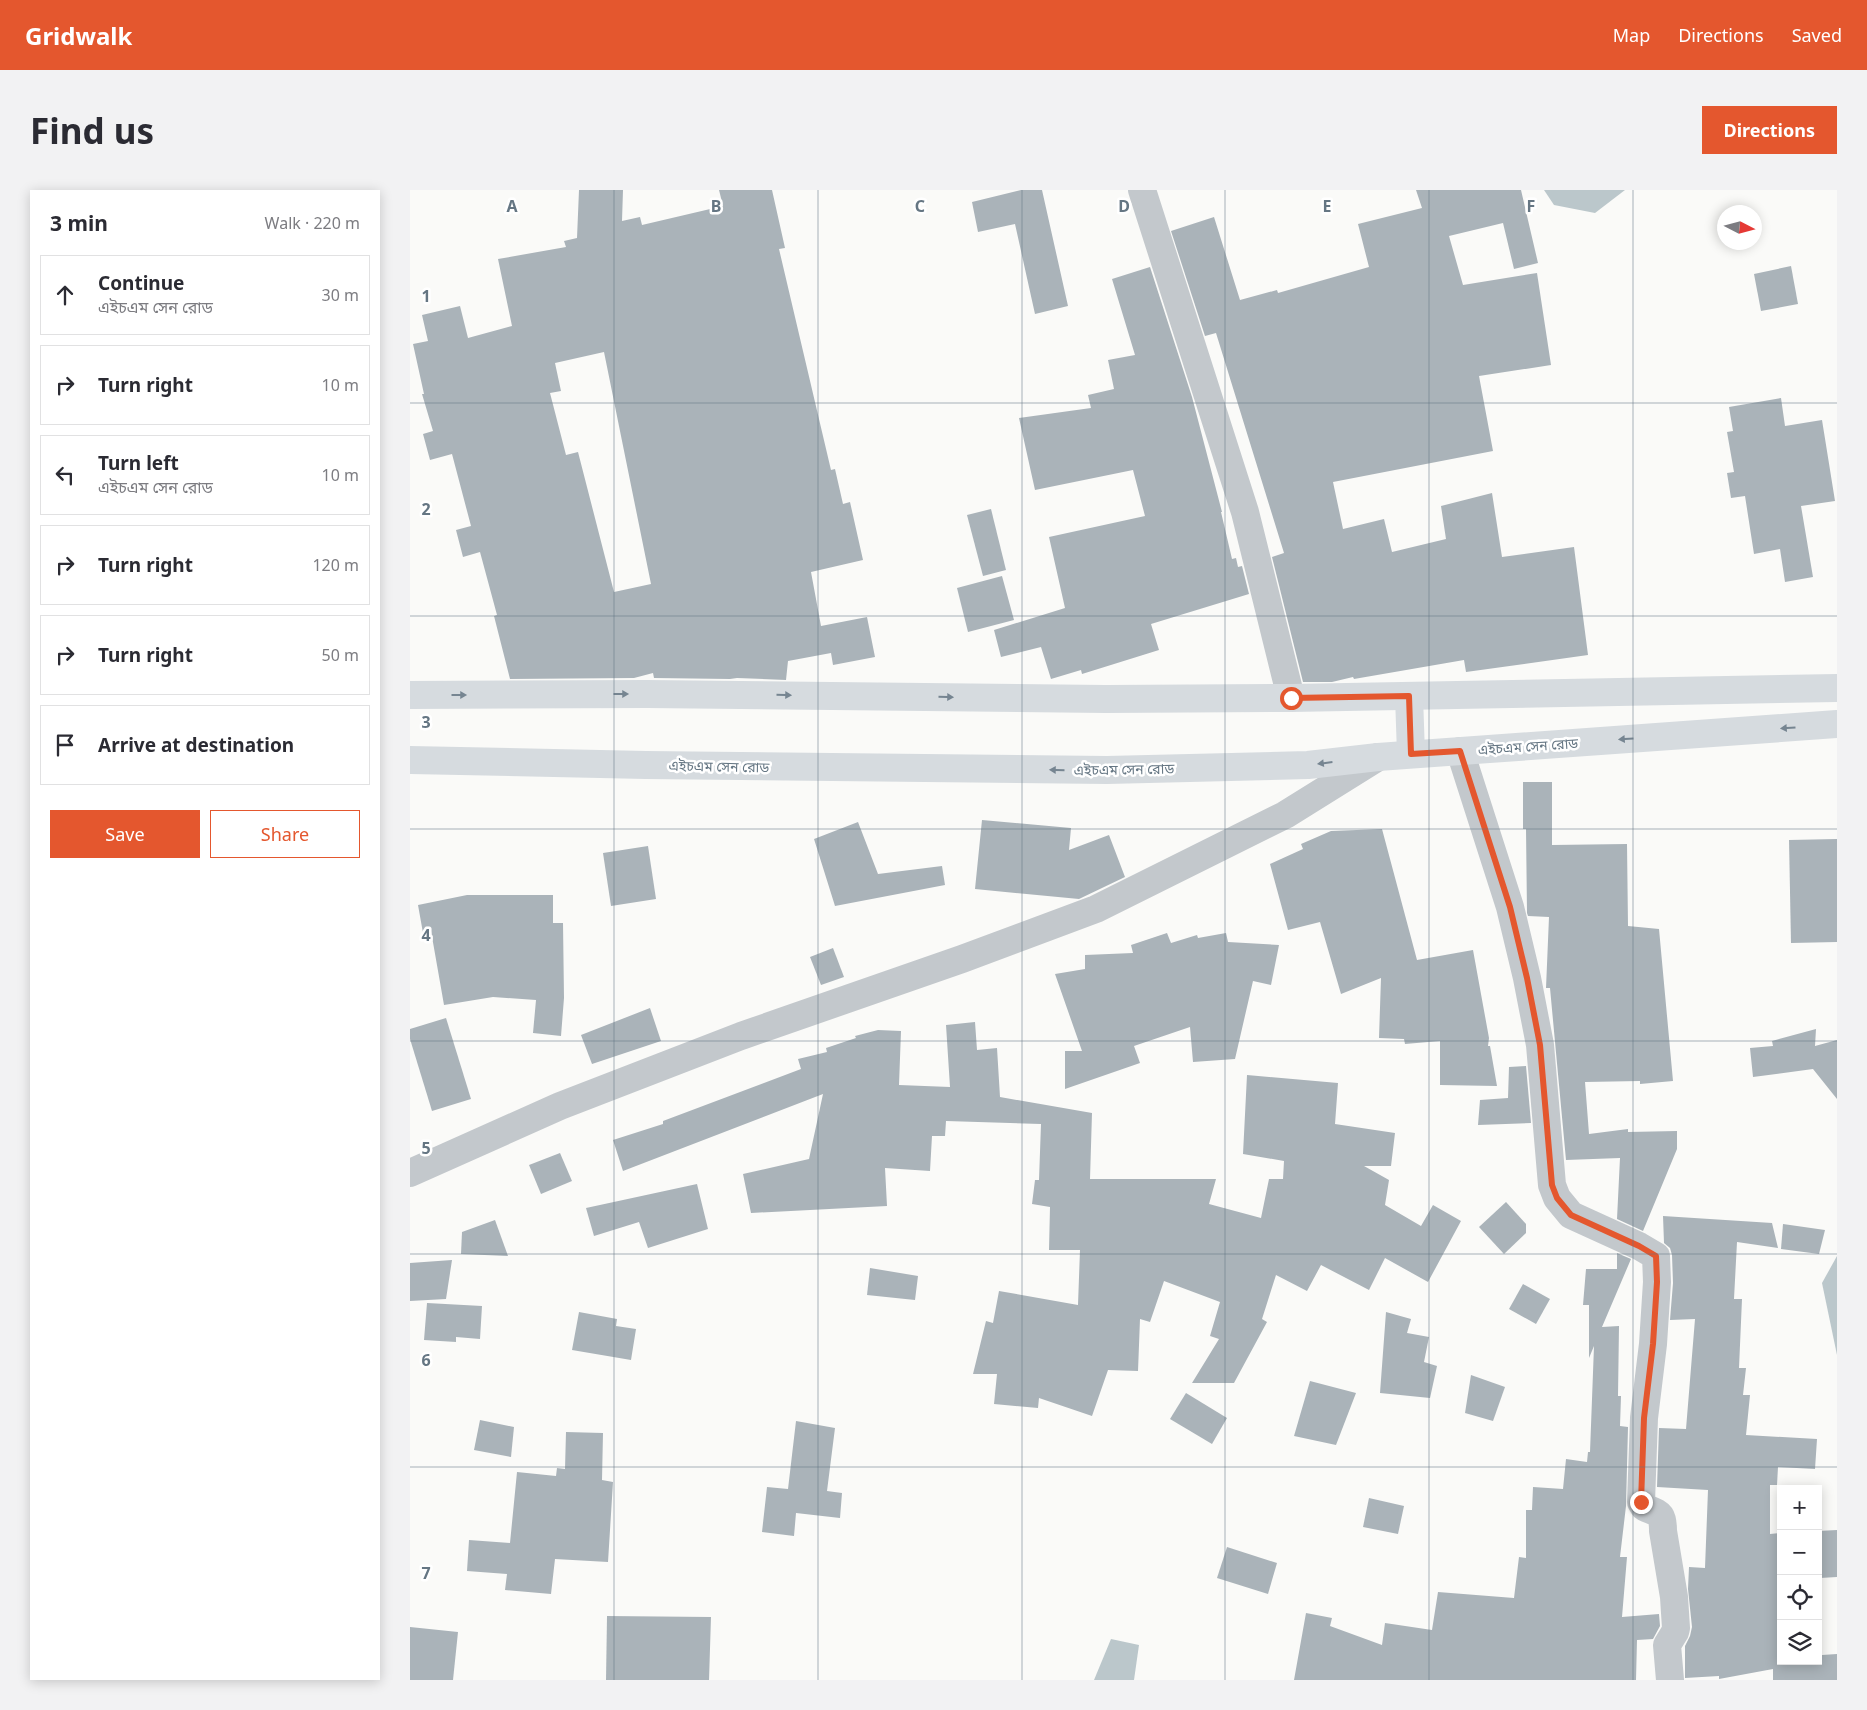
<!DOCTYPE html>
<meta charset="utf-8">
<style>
body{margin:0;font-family:"Noto Sans","Noto Sans Bengali",sans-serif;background:#f2f2f3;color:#2b2b33}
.controls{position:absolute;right:15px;bottom:15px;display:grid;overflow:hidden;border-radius:0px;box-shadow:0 2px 12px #0003}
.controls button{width:45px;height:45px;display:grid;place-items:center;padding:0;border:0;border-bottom:1px solid #e1e1e2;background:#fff;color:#2b2b33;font:25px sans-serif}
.compass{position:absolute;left:1307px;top:15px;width:45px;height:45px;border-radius:50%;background:#fff;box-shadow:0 2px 12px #0003;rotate:96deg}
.stop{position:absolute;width:15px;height:15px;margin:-11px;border:4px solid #e4572e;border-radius:50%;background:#fff}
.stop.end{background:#e4572e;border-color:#fff;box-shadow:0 1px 5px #0008}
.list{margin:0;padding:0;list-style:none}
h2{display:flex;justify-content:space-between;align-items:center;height:65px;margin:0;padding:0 20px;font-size:21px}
h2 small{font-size:16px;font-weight:400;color:#7c7c81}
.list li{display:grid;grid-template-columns:32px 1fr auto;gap:15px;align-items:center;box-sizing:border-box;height:80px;margin:0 10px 10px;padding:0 10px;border:1px solid #e1e1e2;border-radius:0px}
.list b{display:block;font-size:19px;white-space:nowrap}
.list p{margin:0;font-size:16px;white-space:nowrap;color:#7c7c81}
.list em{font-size:16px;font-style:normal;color:#7c7c81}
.actions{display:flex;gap:10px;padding:15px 20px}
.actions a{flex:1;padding:11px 0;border:1px solid #e4572e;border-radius:0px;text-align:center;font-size:18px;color:#e4572e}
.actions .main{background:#e4572e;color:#fff}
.icon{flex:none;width:28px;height:28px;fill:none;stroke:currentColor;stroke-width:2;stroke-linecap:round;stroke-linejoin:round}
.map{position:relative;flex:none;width:1427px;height:1490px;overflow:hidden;border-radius:0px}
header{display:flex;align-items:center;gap:30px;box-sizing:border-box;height:70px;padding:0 25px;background:#e4572e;color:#fff}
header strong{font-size:24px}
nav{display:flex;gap:28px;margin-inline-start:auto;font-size:18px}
.intro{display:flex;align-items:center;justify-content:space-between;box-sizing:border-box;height:120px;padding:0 30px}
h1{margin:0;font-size:35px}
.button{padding:12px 22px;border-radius:0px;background:#e4572e;color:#fff;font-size:18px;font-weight:700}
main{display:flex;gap:30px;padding:0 30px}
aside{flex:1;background:#fff;border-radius:0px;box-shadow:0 2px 12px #0003}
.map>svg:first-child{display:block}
.water{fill:#bbc7cb}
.building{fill:#aab3b9;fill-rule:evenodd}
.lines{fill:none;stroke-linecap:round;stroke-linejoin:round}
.minor{stroke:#c3c8cc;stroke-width:28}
.major{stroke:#d6dbdf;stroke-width:28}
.oneway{fill:#768591}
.route{stroke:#e4572e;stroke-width:6}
.grid{fill:none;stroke:#657683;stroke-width:1;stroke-opacity:0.55}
.labels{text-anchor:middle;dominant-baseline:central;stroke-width:5;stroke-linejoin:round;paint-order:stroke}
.street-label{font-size:14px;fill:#657683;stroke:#fff}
.grid-label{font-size:16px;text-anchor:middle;font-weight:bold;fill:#657683;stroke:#fff;stroke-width:5;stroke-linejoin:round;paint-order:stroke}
</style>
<header>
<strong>Gridwalk</strong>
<nav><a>Map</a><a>Directions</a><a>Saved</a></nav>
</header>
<div class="intro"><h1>Find us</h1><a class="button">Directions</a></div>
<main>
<aside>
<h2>3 min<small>Walk · 220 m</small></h2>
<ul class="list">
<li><svg class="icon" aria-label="ahead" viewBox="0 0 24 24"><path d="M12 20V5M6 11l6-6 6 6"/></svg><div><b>Continue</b><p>এইচএম সেন রোড</p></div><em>30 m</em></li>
<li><svg class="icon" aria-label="right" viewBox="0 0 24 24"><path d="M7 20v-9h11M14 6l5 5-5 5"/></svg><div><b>Turn right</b></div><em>10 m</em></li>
<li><svg class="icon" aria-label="left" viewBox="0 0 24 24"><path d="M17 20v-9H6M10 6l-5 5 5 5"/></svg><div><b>Turn left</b><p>এইচএম সেন রোড</p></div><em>10 m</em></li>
<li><svg class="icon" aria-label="right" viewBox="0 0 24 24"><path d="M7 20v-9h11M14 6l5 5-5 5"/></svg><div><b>Turn right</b></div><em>120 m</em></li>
<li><svg class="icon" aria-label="right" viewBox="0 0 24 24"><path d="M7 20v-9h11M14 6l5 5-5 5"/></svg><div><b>Turn right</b></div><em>50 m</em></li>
<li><svg class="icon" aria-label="arrive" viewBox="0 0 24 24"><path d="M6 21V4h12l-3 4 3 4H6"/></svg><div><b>Arrive at destination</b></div></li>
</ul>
<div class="actions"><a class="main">Save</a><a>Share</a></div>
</aside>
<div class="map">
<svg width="1427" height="1490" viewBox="0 0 1427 1490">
<rect width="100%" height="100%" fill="#fafaf8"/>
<!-- water -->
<g class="water">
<path d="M1134,0H1215L1185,23L1144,15Z"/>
<path d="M1427,1066V1165L1412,1093Z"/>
<path d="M701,1449L729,1455L724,1490H684Z"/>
</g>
<!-- building -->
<g class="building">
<path d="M169,0H213L212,31L230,27L232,35L313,16L309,0H362L375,58L369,59L421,280L425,279L433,314L440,312L453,370L401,382L411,436L457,427L465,467L423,475L421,463L378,471L376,490L327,488L320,489L244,488L243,483L224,488L100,489L84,426L87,425L70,362L53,367L46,340L61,336L42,264L20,270L13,244L23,241L12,204H14L3,154L18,151L12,125L50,116L58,148L102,136L88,69L156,57L154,51L167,48ZM194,162L241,394L204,402L168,262L156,265L140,203L151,201L145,173Z"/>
<path d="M611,0H632L658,116L625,124L605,34L568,42L562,12Z"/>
<path d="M1006,0H1111L1128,73L1104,79L1093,33L1039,46L1053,95L1127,83L1141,175L1069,186L1083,261L923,292L933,339L974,329L982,362L1036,349L1031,316L1082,303L1092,367L1164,357L1178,465L1056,482L1054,470L944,489L943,487L922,492H893L862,367L874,363L806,143L795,146L761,41L804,27L830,110L867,100L868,103L959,77L948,34L1012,18Z"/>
<path d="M1381,76L1388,114L1351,121L1344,84Z"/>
<path d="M740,77L782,207L812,322H811L822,369L826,368L828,377L832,376L839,404L741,434L749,460L672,484L671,480L641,489L631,457L591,467L584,440L655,418L639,347L735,326L723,280L625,300L609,228L681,218L678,205L704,199L698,170L725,165L702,89Z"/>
<path d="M1371,208L1375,236L1412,230L1425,311L1391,316L1403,387L1375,392L1370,359L1344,364L1335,306L1321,308L1317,283L1324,282L1317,242L1323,241L1319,217Z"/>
<path d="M581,319L596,380L573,386L557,325Z"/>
<path d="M592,386L604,430L558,442L547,398Z"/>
<path d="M1113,592H1142V655L1217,654L1218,736L1249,739L1263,891L1230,894V891L1175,892L1179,944L1218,939V942L1267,941V959L1233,1041L1207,1029L1210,968L1156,970L1140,798H1136L1139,727L1118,726L1117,723L1116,639H1113Z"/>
<path d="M572,630L661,638L659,660L699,645L715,687L669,709L565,699Z"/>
<path d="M448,632L468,684L532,676L535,695L425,716L404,649Z"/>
<path d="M972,639L1007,770L1063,760L1079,848L1078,856H1080L1087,896L1030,895V851L995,854L994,849L969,848L971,788L931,804L910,732L878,740L860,674L893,659L891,654L921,641Z"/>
<path d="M1427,649V752L1381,753L1379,650Z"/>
<path d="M238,656L246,709L201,716L193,663Z"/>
<path d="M57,705H143V733H153L154,808L151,846L123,843L126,810L83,807L34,815L21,741L13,743L8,715Z"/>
<path d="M757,743L761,753L787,745L788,748L816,743L818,752L869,755L861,795L843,791L825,869L783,872L780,837L724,856L730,873L655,899V861H672L645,784L675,779V765L723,763L721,755Z"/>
<path d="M423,758L434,787L411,795L400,767Z"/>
<path d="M240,818L251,851L182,874L171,845Z"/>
<path d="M36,828L61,909L22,921L0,849V839Z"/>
<path d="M565,832L567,860L587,858L590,907L682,923L680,989H806L799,1014L851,1028L859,989H873L874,971L833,964L837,885L928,893L925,934L985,943L981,976H954L979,990L975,1015L1011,1036L1023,1015L1051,1031L1018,1092L975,1068L959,1100L911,1075L897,1101L866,1085L852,1129L857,1132L824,1193H782L809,1149L800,1146L810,1112L754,1091L740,1132L730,1129L728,1181L698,1180L682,1226L629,1208L628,1218L584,1214L587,1184H563L576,1131L583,1133L589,1101L668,1115L670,1060H639L640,1017L622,1014L625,990H629L631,934L536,931L535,946H522L520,981L475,978L477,1016L341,1023L333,984L399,969L413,904L213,981L203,950L253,934V931L391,879L388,869L417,862L416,858L446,848L445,846L468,840L491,841L489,895L540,897L536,835Z"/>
<path d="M1406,839L1405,856L1427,850V909L1403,879L1343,887L1340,858L1363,856L1362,851Z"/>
<path d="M1116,876L1121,933L1068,935L1070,910L1098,908L1099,877Z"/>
<path d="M150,963L162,991L131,1004L119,975Z"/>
<path d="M287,994L298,1039L238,1058L229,1032L184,1046L176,1018Z"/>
<path d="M1096,1012L1116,1034V1043L1094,1064L1069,1037Z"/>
<path d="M1253,1026L1362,1033L1368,1058L1327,1052L1324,1109H1332L1329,1178H1336L1333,1205H1340L1336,1245L1407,1249L1405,1279L1368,1277L1367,1295H1360V1344L1371,1343V1471H1408V1341L1427,1340V1387L1410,1388L1412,1465L1427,1464V1490H1363V1479L1309,1489V1486L1275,1488V1456L1280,1446L1282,1437L1278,1399L1279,1377L1295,1378L1298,1300L1247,1297L1249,1238L1276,1239L1285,1129L1260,1130L1263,1093L1262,1065L1260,1058L1254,1053Z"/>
<path d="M85,1030L98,1066L51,1064L52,1042Z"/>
<path d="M1373,1034L1415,1040L1409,1064L1371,1059Z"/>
<path d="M1207,1063L1221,1069L1192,1137L1209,1136L1208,1206H1211L1210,1236L1218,1237L1216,1316L1210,1367H1217L1212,1427L1249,1424L1250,1436L1243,1449L1227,1450L1226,1490H884L896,1423L922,1428L920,1436L972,1455L975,1433L1022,1440L1028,1402L1104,1408L1109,1367L1116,1368V1320H1122L1123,1297L1153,1299L1156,1269L1177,1272L1178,1262H1180L1184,1156L1179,1168V1115H1173L1176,1079H1207Z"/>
<path d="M42,1070L36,1109L0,1111V1073Z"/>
<path d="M460,1078L508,1086L505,1110L457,1105Z"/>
<path d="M1113,1094L1140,1109L1126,1134L1099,1119Z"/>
<path d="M17,1113L72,1116L70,1149L46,1147V1152L14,1150Z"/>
<path d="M169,1122L207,1129L206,1136L226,1139L221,1170L162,1160Z"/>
<path d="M976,1122L1001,1129L997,1143L1019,1147L1014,1172L1027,1176L1020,1208L970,1203Z"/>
<path d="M1061,1185L1095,1197L1083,1231L1055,1223Z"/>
<path d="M900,1191L946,1203L926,1255L884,1246Z"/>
<path d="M776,1203L817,1228L802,1254L760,1229Z"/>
<path d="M70,1230L104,1237L101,1267L64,1260Z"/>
<path d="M386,1231L425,1238L417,1301L432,1303L430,1328L386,1323L384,1346L352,1342L357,1297L378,1299Z"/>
<path d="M156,1242L193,1243L192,1290L203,1292L198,1372L145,1369L141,1404L95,1400L97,1384L57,1381L59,1350L100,1353L107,1282L146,1286L147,1278L155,1279Z"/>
<path d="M959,1308L994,1316L988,1344L953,1337Z"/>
<path d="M817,1357L867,1373L858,1404L807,1388Z"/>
<path d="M197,1426L301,1427L299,1490H196Z"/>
<path d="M0,1437L48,1442L43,1490H0Z"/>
</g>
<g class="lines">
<!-- minor -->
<g class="minor">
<path d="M732,0L835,322L881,508"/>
<path d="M1050,561L1100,717L1117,788L1130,855L1142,995L1147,1008L1161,1025L1229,1056L1246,1066L1247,1092L1243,1154L1234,1228L1231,1312L1234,1317C1249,1324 1253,1322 1253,1341L1264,1407L1266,1438L1265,1442L1257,1455L1260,1490"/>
<path d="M0,983L150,916L331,846L552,769L686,719L875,625L968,567"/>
</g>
<!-- major -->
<g class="major">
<path d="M0,505L237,504L696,509L881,508L1427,498"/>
<path d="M999,506L1001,564"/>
<path d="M0,570L236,575L697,580L898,575L968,567L1427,534"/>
</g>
</g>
<!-- one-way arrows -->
<defs><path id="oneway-solid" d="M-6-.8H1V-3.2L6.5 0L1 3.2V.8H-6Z" transform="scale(1.25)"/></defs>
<g class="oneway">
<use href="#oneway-solid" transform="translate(211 504)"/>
<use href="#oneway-solid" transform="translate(49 505)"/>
<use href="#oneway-solid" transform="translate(374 505) rotate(1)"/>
<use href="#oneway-solid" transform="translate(536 507) rotate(1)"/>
<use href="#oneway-solid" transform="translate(1378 538) rotate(176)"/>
<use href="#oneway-solid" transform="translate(1216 549) rotate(176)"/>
<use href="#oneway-solid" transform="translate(915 573) rotate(173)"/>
<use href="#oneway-solid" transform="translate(647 580) rotate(-179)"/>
</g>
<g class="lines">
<!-- route -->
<path class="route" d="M881,508L999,506L1001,564L1050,561L1100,717L1117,788L1130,855L1142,995L1147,1008L1161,1025L1229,1056L1246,1066L1247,1092L1243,1154L1234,1228L1231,1312"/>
</g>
<!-- grid -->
<path class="grid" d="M204,0V1490M408,0V1490M612,0V1490M815,0V1490M1019,0V1490M1223,0V1490M0,213H1427M0,426H1427M0,639H1427M0,851H1427M0,1064H1427M0,1277H1427"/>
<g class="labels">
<!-- street labels -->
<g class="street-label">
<text transform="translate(1118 556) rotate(-4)">এইচএম সেন রোড</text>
<text transform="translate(309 576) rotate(1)">এইচএম সেন রোড</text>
<text transform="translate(714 579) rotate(-1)">এইচএম সেন রোড</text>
</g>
</g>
<g class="grid-label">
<text x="102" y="22">A</text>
<text x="306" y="22">B</text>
<text x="510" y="22">C</text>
<text x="714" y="22">D</text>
<text x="917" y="22">E</text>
<text x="1121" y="22">F</text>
<text x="16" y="112">1</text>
<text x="16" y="325">2</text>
<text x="16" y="538">3</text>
<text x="16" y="751">4</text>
<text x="16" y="964">5</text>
<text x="16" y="1176">6</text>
<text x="16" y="1389">7</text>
</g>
</svg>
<div class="controls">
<button>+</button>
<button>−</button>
<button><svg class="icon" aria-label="locate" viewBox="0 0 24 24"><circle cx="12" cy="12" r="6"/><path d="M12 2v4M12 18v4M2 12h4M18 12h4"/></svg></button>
<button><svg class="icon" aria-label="layers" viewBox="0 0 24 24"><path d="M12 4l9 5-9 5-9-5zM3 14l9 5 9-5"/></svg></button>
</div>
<svg class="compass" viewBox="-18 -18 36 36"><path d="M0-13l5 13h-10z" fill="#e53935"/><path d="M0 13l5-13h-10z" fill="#7c7c81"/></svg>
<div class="stop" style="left:881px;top:508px"></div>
<div class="stop end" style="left:1231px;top:1312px"></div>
</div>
</main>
